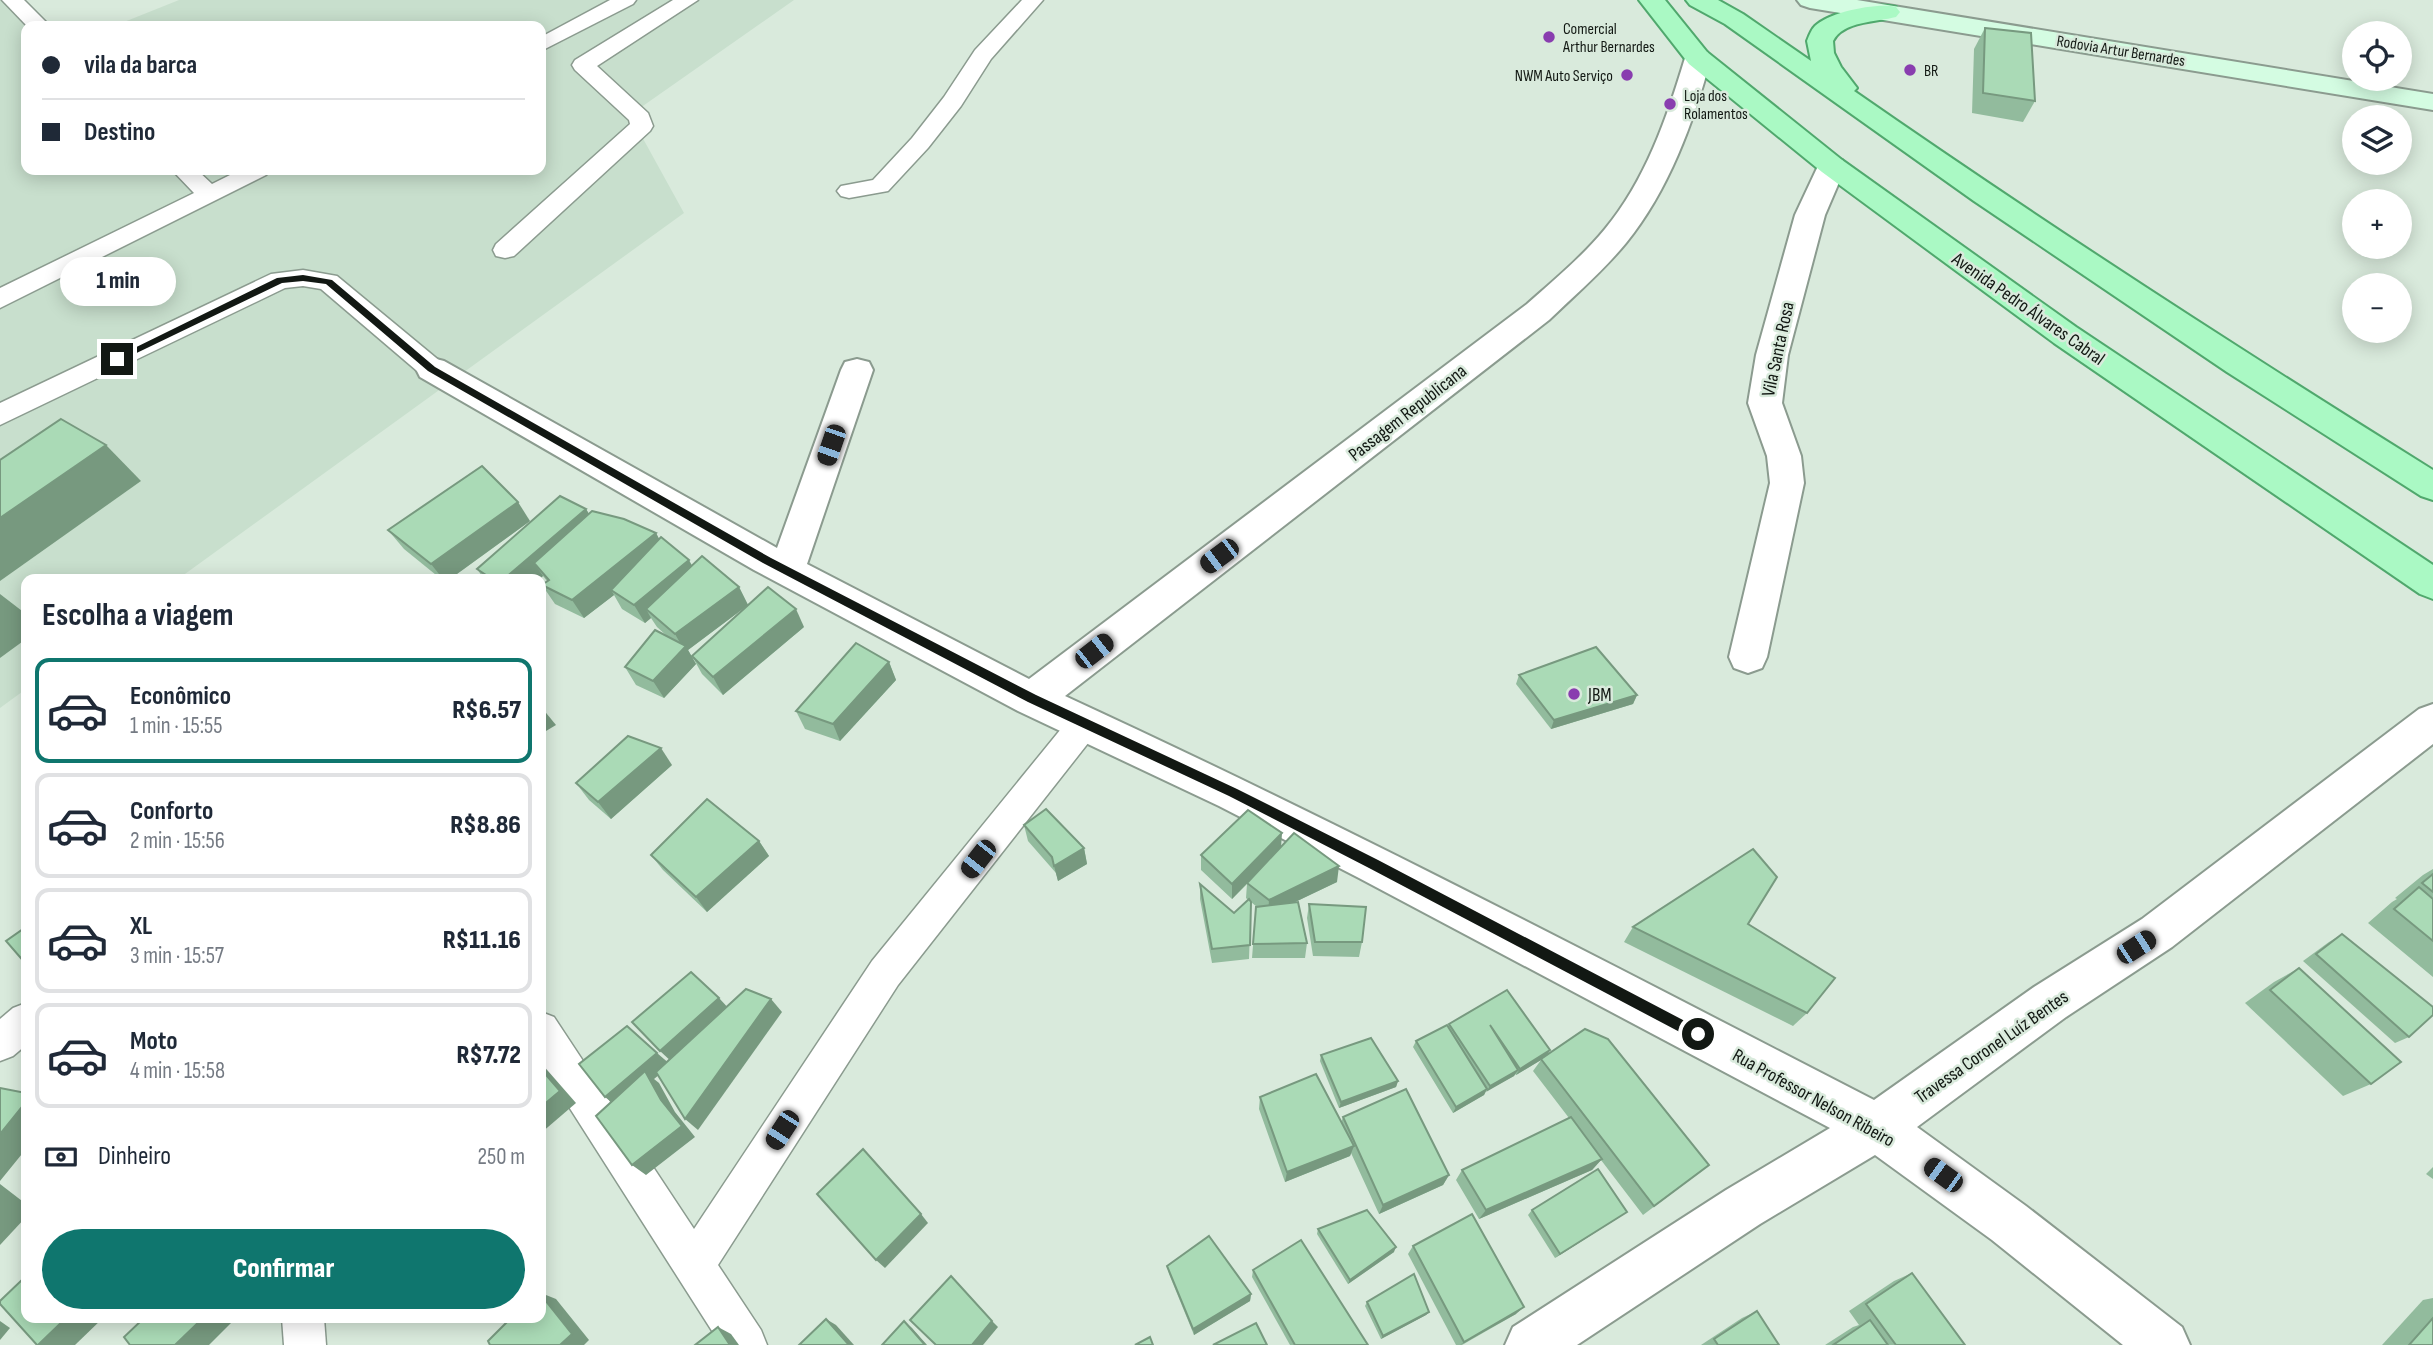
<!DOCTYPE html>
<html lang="pt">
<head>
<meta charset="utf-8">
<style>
  :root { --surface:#fff; --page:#f6f6f7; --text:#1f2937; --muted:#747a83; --line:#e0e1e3; --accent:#0f766e }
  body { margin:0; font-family:"Sofia Sans Condensed",sans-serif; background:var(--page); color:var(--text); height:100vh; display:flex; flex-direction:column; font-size:26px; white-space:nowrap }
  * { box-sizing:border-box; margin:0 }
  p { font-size:23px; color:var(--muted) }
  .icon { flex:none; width:38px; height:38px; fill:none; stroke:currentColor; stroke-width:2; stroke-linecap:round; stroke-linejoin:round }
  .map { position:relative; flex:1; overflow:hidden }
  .side { position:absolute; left:21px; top:574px; width:525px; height:749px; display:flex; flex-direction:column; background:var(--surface); border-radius:14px; box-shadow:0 4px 18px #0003 }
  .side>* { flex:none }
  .top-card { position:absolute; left:21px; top:21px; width:525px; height:154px; border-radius:14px; box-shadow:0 4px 18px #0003; display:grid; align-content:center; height:154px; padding:0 21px; background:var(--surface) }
  .controls { position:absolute; left:2342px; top:21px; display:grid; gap:14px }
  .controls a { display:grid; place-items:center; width:70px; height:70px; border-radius:50%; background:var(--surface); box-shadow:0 4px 18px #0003; font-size:35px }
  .end { position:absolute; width:32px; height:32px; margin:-16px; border:9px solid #121813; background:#fff; box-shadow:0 0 0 4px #fff }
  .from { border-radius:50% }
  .bubble { position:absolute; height:49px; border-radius:24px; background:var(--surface); box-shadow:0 4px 18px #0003; font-size:23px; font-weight:800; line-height:49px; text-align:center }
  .car { position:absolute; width:21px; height:42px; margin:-21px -10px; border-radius:9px; box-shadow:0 0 5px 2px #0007; background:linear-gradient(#222 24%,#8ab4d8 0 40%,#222 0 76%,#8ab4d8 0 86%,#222 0) }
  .top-card b { display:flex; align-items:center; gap:24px; height:66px; font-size:26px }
  .top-card b+b { border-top:2px solid var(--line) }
  .top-card i { width:18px; height:18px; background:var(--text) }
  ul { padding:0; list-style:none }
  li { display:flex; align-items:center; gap:21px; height:105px; margin:0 14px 10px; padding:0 7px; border:4px solid var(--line); border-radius:14px }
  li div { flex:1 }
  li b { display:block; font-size:26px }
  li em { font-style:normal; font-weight:800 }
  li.active { border-color:var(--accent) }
  li>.icon { width:63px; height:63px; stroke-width:1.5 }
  h2 { padding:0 21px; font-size:32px; line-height:84px }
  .pay { display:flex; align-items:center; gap:18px; height:77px; padding:0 21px; font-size:26px }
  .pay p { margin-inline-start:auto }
  .cta { display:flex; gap:14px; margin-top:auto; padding:14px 21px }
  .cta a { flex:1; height:80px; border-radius:42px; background:var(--accent); color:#fff; font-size:28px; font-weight:800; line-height:80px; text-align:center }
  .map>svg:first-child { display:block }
</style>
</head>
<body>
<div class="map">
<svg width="2433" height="1345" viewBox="0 0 2433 1345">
  <rect width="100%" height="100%" fill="#d9eadc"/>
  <path fill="#c8dfcd" d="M0,0H14L39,26H26V170H541V26H114L179,0H794L630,115L684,213L178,579H26V689L0,708Z"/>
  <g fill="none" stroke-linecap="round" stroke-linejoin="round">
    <g stroke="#8b9b8f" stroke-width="3">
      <g id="lane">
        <path d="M2,0H24L50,26H27Z"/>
        <path d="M610,0H636L633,4L541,51V37Z"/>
        <path d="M673,0H698L597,66L648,113L653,126L650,131L514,256L505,258L496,256L493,250L496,244L630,124L629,120L575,70L572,65L575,60Z"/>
        <path d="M1022,0H1043L991,59L961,106L928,148L888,191L849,198L841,196L837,191L841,186L873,180L912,138L944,97L975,50Z"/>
        <path d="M172,170H197L212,184L240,170H270L266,175L0,308V288L194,193Z"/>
        <path d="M303,270L337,276L441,362L445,369L441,376L432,378L423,376L321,289L303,286L285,288L0,425V403L271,274Z"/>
        <path d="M1085,709L1096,713L1101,723L1096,733L898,985L718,1265L761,1330L767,1345H721L541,1063V1012L554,1017L694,1229L872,961L1074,713Z"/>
        <path d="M26,1003V1045L13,1056L0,1061V1019L13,1008Z"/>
        <path d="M282,1318H324L326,1345H284Z"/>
      </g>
    </g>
    <g stroke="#8b9b8f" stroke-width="4">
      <g id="street">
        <path d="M1698,50L1707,52L1711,58C1693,123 1669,190 1626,243C1603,271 1575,295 1549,320L1065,696C1339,822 1606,962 1874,1100L2034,987L2142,919L2419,709L2433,704V744L2172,947L2066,1017L1917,1127L2026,1206L2182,1327L2190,1345H2123L1992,1240L1875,1155L1760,1224L1577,1345H1505L1513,1327L1726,1190L1830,1128L1359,878L1219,806L1018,711L754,570L420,377L416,369L420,361L432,358L444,361L777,548L841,370L845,362L857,359L869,362L873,370L807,564L1029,679L1527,304C1554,280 1582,257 1605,229C1645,181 1667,118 1685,58L1689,52Z"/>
        <path d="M1832,157L1842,160L1846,166L1825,215L1788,355L1782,403L1801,456L1804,483L1767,657L1762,668L1748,673L1734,668L1729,657L1770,483L1767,456L1748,403L1756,355L1795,215L1818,166L1822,160Z"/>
      </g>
    </g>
    <g stroke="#8b9b8f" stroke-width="4">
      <path id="secondary" d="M1797,0H1857L2433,94V110L1810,8L1801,5Z"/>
    </g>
    <g stroke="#50a86d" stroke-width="4">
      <g id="primary">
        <path d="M1639,0H1665L1707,52L1842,160L2076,327L2433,565V599L2420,594L2054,343L1822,172L1689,64Z"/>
        <path d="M1686,0H1718L1743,14L1811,61L1807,41C1809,36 1811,30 1815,26C1829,12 1878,2 1896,7L1900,12L1896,17C1877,22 1843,21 1833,41L1834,53L1841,67L1857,88L1854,91C2044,223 2237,348 2433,470V500L2421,496L2227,372L1974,201L1725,24L1690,5Z"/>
      </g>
    </g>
    <use href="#lane" fill="#fff" fill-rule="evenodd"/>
    <use href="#street" fill="#fff" fill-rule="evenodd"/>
    <use href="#secondary" fill="#d4fce2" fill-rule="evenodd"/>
    <use href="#primary" fill="#aaf9c4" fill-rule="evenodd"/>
  </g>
  <g fill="#92bb9d">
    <path d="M1985,28L2035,101L2023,122L1972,113L1974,49Z"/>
    <path d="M586,509L589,514L656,533L659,539L692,565L739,587L748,605L688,650L696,664L664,698L636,685L625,667L668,637L657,627L651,618L645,623L622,609L614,595L584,618L555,604L542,585L547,581L543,576L539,579H484L477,569Z"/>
    <path d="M530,521L450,579H441L404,549L388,530Z"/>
    <path d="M804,627L723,695L702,674L692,656Z"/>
    <path d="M889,662L896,680L840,741L805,729L796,711Z"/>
    <path d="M1519,675L1637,695L1633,704L1551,729L1516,684Z"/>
    <path d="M672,765L611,819L589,800L576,783Z"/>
    <path d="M1024,825L1084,848L1087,864L1058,881L1056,873L1028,841Z"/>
    <path d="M759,841L769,856L707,912L663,870L651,855Z"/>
    <path d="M1281,847L1337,882L1295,902L1307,943L1305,958H1252L1256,907H1257L1251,902L1249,959L1212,963L1200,899V884L1234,913L1248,900L1246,898L1247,884L1232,899L1201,870V855Z"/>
    <path d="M2433,869V977L2368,923L2392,902L2397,899L2395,898L2423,875Z"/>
    <path d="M1309,904L1362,942L1359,957L1313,956L1307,918Z"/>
    <path d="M1748,924L1807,1013L1793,1026L1624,942L1633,927Z"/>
    <path d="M2342,934L2409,1037L2395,1043L2303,961L2329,942Z"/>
    <path d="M2299,968L2371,1084L2343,1096L2245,1003L2274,982Z"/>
    <path d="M1449,1024L1550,1050L1546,1056L1709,1165L1643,1215L1601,1160L1592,1170L1479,1219L1456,1180L1462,1170L1569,1118L1533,1071L1541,1060L1516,1075L1515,1074L1514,1076L1486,1091L1484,1095L1453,1113L1413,1047L1416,1041L1448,1026Z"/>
    <path d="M1321,1055L1398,1081L1396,1087L1339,1108L1320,1061Z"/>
    <path d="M1260,1097L1341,1123L1343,1117L1449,1175L1443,1185L1379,1214L1351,1153L1350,1156L1285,1182L1259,1109Z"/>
    <path d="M2433,1167V1179L2426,1174Z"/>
    <path d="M1532,1210L1627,1212L1621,1216L1555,1258L1528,1215Z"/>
    <path d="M1318,1229L1394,1252L1348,1284L1317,1234Z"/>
    <path d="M1413,1246L1516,1314L1462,1345H1456L1408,1254Z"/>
    <path d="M1167,1266L1251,1294L1250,1301L1194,1335L1169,1274Z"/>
    <path d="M1253,1270L1368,1345H1290L1252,1277Z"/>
    <path d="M1912,1273L1965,1345H1825L1853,1327L1859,1325L1849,1311L1894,1281Z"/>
    <path d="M2433,1298V1345H2382L2423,1300Z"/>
    <path d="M1367,1302L1429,1312L1426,1315L1381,1339L1365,1306Z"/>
    <path d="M1757,1311L1779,1345H1701L1742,1318Z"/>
  </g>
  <g fill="#77997f">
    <path d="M106,445L141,481L0,581V518Z"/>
    <path d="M518,502L530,521L450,579H443L431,564Z"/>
    <path d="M586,509L598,529L534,563L543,576L539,579H504Z"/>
    <path d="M656,533L666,552L611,590L614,595L584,618L572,600Z"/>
    <path d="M689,560L699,579L646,609L651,618L645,623L634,605Z"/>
    <path d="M739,587L748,605L688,650L696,664L664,698L653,681L683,648L675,634Z"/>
    <path d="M0,594L26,614V639L0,658Z"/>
    <path d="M796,609L804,627L723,695L713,677Z"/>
    <path d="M889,662L896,680L840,741L833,724Z"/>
    <path d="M1637,695L1633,704L1551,729L1554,720Z"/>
    <path d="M541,708H542L556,725L541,734Z"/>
    <path d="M661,748L672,765L611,819L598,802Z"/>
    <path d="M1282,833L1281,848L1232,899V884Z"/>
    <path d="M759,841L769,856L707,912L696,897Z"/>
    <path d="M1084,848L1087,864L1058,881L1054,866Z"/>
    <path d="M1339,866L1337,882L1268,915L1269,900Z"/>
    <path d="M719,998L731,1011L673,1063L660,1051Z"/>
    <path d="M771,999L782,1012L698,1130L685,1119Z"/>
    <path d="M1550,1050L1546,1057L1516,1075L1520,1069Z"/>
    <path d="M657,1053L671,1065L654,1079L659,1083L675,1112L695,1137L646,1175L632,1165L620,1109L605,1097Z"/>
    <path d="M541,1063L576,1103L541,1133Z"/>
    <path d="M1518,1070L1514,1076L1486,1092L1490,1086Z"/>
    <path d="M1398,1081L1396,1087L1339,1108L1341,1102Z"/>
    <path d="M1487,1089L1484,1095L1453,1113L1456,1107Z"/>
    <path d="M26,1102V1149L0,1181V1134Z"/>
    <path d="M1354,1146L1350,1156L1285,1182L1287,1172Z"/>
    <path d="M1602,1159L1592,1170L1479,1219L1486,1210Z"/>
    <path d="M1449,1175L1443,1185L1379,1214L1383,1205Z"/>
    <path d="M0,1184L26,1204V1217L0,1245Z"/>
    <path d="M1627,1212L1621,1216L1555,1258L1560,1254Z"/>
    <path d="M921,1214L928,1223L885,1268L876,1260Z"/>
    <path d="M1396,1247L1394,1252L1348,1284L1350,1280Z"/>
    <path d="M541,1293L556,1299L589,1340L584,1345H560Z"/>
    <path d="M1251,1294L1250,1301L1194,1335L1193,1329Z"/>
    <path d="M1524,1307L1516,1314L1460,1345L1464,1342Z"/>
    <path d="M1429,1312L1426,1315L1381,1339L1383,1336Z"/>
    <path d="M66,1318H103L75,1345H38Z"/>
    <path d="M203,1318H236L209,1345H175Z"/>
    <path d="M826,1319L836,1325L854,1345H849Z"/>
    <path d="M0,1321L10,1328L0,1340Z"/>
    <path d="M904,1321L912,1328L927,1345H925Z"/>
    <path d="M992,1321L998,1327L983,1345H972Z"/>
    <path d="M718,1327L731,1334L739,1345H730Z"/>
  </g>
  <g fill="#aadab6" stroke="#77997f" stroke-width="2">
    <path d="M1985,28L2031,33L2035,101L1983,93Z"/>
    <path d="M61,419L106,445L0,518V460Z"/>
    <path d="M482,466L518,502L431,564L388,530Z"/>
    <path d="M560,496L586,509L504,579H492L477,569Z"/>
    <path d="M592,511L624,519L656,533L572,600L542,585L549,580L534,563Z"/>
    <path d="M661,537L689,560L634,605L611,590Z"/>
    <path d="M702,556L739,587L675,634L646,609Z"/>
    <path d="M768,587L796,609L713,677L692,656Z"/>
    <path d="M655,630L686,646L653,681L625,667Z"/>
    <path d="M856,643L889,662L833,724L796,711Z"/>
    <path d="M1596,647L1637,695L1554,720L1519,675Z"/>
    <path d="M628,736L661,748L598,802L576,783Z"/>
    <path d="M707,799L759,841L696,897L651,855Z"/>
    <path d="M1046,809L1084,848L1054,866L1052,857L1024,825Z"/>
    <path d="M1248,810L1282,833L1232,884L1201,855Z"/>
    <path d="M1294,833L1339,866L1269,900L1247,883Z"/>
    <path d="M1753,849L1777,877L1748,924L1835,978L1807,1013L1633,927Z"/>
    <path d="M2433,874V892L2422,883Z"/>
    <path d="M1200,884L1234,913L1249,899L1251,902L1250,945L1212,949Z"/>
    <path d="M2419,887L2433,899V941L2394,909Z"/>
    <path d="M1298,902L1307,943L1253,944L1256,907Z"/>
    <path d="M1309,904L1366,907L1362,942H1315Z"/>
    <path d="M26,927V964L6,941Z"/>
    <path d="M2342,934L2433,1007V1015L2409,1037L2316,954Z"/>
    <path d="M2299,968L2401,1062L2371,1084L2270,990Z"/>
    <path d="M691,972L719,998L660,1051L632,1022Z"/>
    <path d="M746,989L771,999L685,1119L656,1072Z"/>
    <path d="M1507,990L1550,1050L1520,1069L1490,1025L1518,1070L1490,1086L1449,1024Z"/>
    <path d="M1447,1025L1487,1089L1456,1107L1416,1041Z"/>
    <path d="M627,1026L657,1053L605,1097L579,1064Z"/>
    <path d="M1585,1029L1608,1039L1709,1165L1654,1206L1541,1059Z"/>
    <path d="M1371,1038L1398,1081L1341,1102L1321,1055Z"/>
    <path d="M541,1069L560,1091L541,1107Z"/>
    <path d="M645,1071L661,1100L682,1126L632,1165L596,1116Z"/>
    <path d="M1316,1074L1354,1146L1287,1172L1260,1097Z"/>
    <path d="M0,1088L26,1093V1102L0,1134Z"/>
    <path d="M1406,1089L1449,1175L1383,1205L1343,1117Z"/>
    <path d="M1571,1117L1602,1159L1486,1210L1462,1170Z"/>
    <path d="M863,1149L921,1214L876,1260L817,1194Z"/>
    <path d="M1598,1169L1627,1212L1560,1254L1532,1210Z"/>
    <path d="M1367,1210L1396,1247L1350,1280L1318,1229Z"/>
    <path d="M1472,1214L1524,1307L1464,1342L1413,1246Z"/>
    <path d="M1209,1236L1251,1294L1193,1329L1167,1266Z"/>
    <path d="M1301,1240L1368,1345H1295L1253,1270Z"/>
    <path d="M1912,1273L1965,1345H1896L1866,1304Z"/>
    <path d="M1414,1274L1429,1312L1383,1336L1367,1302Z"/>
    <path d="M26,1276V1318H66L38,1345H37L0,1304V1301Z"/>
    <path d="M951,1276L992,1321L972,1345H936L910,1320Z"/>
    <path d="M541,1295L572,1334L560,1345H490L488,1341L511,1318H541Z"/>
    <path d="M1757,1311L1779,1345H1718L1714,1339Z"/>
    <path d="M144,1318H203L175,1345H130L124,1337Z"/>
    <path d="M2433,1318V1345H2409Z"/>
    <path d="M826,1319L849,1345H799Z"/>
    <path d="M1870,1320L1888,1345H1833Z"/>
    <path d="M904,1321L925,1345H882Z"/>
    <path d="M1256,1323L1267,1345H1213Z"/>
    <path d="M718,1327L730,1345H695Z"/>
    <path d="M1150,1337L1153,1345H1135Z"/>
  </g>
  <path fill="#121813" d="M303,275L332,280L435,367L771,558L1036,695L1237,789L1378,860L1702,1030V1039H1693L1369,868L1229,796L1028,702L763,563L428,371L326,284L303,281L282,283L120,361L112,359L277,278Z"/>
  <g fill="#893daf" stroke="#d9eadc" stroke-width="2.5">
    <circle cx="1549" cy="37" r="7"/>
    <circle cx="1910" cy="70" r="7"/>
    <circle cx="1627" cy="75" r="7"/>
    <circle cx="1670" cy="104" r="7"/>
    <circle cx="1574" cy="694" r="7"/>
  </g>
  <g text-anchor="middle" stroke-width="5" stroke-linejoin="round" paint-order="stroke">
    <g font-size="16" fill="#121813" stroke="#d9eadc" text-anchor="start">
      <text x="1563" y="34">Comercial<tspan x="1563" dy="18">Arthur Bernardes</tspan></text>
      <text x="1924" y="76">BR</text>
      <text x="1613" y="81" text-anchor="end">NWM Auto Serviço</text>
      <text x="1684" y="101">Loja dos<tspan x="1684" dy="18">Rolamentos</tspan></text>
    </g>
    <g font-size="16" fill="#121813" stroke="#d9eadc">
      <text transform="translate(2121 50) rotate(9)" y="6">Rodovia Artur Bernardes</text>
    </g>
    <g font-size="19" fill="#121813" stroke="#d9eadc">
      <text transform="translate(2029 308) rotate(35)" y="7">Avenida Pedro Álvares Cabral</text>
      <text transform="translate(1777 349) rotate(-78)" y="7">Vila Santa Rosa</text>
      <text transform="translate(1407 412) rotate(-38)" y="7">Passagem Republicana</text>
      <text transform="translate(1991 1046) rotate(-35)" y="7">Travessa Coronel Luíz Bentes</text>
      <text transform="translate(1814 1097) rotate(29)" y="7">Rua Professor Nelson Ribeiro</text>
    </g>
    <g font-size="19" fill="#121813" stroke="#d9eadc" text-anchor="start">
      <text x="1588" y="701">JBM</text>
    </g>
  </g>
</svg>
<div class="controls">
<a><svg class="icon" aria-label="locate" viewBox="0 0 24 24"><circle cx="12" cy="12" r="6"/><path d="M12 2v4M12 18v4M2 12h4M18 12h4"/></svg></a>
<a><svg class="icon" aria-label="layers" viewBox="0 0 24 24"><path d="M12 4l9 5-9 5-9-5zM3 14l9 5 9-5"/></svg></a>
<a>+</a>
<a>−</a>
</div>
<i class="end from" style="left:1698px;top:1034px"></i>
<i class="end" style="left:117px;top:359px"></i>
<div class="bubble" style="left:60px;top:257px;width:116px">1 min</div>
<i class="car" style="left:831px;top:445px;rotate:199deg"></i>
<i class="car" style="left:1219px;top:556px;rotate:233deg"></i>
<i class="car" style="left:1094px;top:651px;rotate:52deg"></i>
<i class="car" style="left:978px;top:859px;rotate:218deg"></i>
<i class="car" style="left:2136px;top:947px;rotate:57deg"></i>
<i class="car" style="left:782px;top:1130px;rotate:213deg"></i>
<i class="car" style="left:1943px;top:1175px;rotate:306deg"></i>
<div class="top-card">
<b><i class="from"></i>vila da barca</b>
<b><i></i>Destino</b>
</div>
<section class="side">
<h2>Escolha a viagem</h2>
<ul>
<li class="active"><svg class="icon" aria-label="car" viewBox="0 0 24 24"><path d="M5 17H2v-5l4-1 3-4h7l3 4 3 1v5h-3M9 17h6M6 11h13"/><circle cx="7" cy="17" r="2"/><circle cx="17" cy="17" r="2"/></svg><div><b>Econômico</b><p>1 min · 15:55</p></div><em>R$6.57</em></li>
<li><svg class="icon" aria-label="car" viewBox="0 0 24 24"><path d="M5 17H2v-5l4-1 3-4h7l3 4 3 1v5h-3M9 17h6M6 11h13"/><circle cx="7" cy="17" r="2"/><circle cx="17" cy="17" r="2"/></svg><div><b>Conforto</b><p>2 min · 15:56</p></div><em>R$8.86</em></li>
<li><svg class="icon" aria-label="car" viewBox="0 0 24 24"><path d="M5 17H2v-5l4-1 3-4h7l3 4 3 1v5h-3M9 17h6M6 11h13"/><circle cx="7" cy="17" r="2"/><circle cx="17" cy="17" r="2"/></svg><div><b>XL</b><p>3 min · 15:57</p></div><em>R$11.16</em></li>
<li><svg class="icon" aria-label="car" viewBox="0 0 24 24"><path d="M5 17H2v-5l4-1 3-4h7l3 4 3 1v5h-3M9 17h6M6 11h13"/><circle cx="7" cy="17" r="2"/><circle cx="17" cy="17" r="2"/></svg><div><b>Moto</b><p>4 min · 15:58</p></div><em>R$7.72</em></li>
</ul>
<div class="pay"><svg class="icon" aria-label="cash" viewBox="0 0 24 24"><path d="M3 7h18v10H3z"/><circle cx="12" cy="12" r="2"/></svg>Dinheiro<p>250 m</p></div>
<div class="cta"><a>Confirmar</a></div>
</section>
</div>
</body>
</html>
